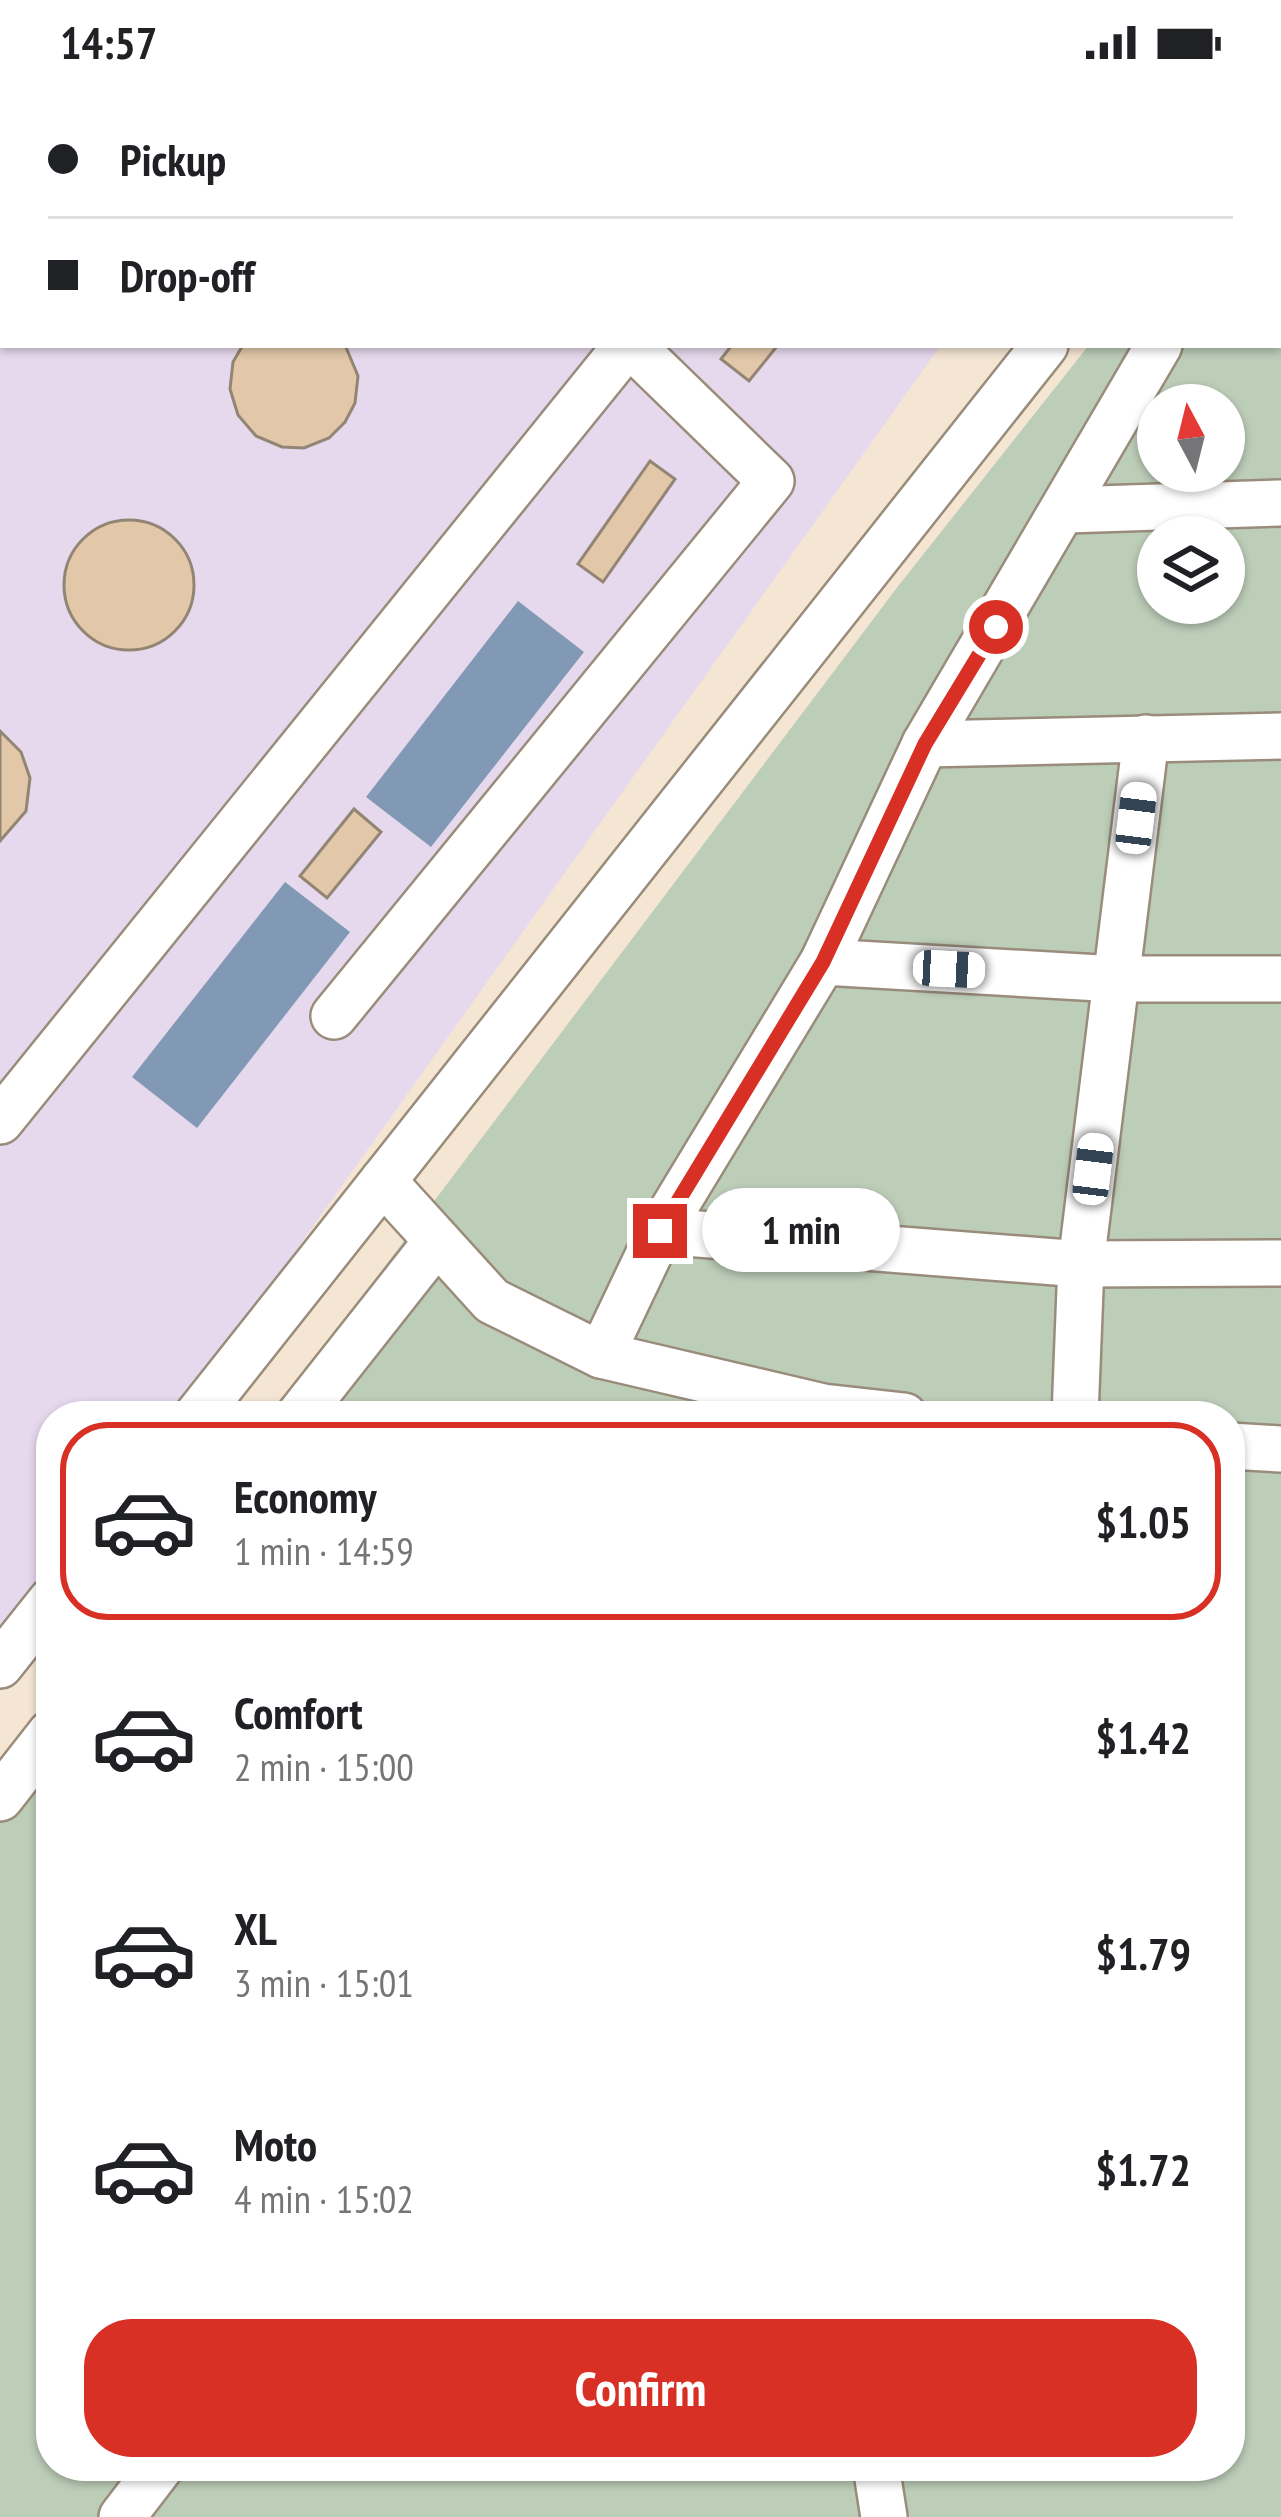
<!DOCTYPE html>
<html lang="en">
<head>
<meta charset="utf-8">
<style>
  :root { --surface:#fff; --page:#f6f6f6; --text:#202124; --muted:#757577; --line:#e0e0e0; --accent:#d93025 }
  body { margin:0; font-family:"PT Sans Narrow",sans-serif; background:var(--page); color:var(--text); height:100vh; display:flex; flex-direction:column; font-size:45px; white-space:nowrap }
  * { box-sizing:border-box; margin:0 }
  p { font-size:39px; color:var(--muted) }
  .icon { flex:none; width:66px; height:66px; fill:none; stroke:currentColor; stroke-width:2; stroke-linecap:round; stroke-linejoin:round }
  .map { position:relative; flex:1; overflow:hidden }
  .side { position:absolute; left:36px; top:1317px; width:1209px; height:1080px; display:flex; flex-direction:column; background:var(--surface); border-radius:48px; box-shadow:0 3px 9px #0004 }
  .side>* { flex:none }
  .banner { position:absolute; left:0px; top:0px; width:1281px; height:264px; box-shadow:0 3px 9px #0004; display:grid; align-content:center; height:264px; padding:0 48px; background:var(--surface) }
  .needle { width:78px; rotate:353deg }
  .tools { position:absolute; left:1137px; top:300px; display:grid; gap:24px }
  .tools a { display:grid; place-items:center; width:108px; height:108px; border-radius:50%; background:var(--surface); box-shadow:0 3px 9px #0004; font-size:60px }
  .end { position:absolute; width:54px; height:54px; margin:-27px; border:15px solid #d93025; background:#fff; box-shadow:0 0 0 6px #fff }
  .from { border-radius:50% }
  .bubble { position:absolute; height:84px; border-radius:42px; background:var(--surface); box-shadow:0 3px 9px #0004; font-size:39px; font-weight:600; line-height:84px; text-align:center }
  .car { position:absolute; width:36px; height:72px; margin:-36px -18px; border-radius:15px; box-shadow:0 0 9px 3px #0007; background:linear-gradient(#fff 24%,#345 0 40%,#fff 0 76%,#345 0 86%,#fff 0) }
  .banner b { display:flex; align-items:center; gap:42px; height:114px; font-size:45px }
  .banner b+b { border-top:3px solid var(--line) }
  .banner i { width:30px; height:30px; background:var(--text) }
  ul { padding:21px 0 0; list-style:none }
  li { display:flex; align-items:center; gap:36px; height:198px; margin:0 24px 18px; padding:0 24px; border:6px solid transparent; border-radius:48px }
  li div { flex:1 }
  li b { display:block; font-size:45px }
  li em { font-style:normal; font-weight:600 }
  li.on { border-color:var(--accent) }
  li>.icon { width:108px; height:108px; stroke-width:1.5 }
  .cta { display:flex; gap:24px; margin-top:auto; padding:24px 48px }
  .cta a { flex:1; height:138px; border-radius:48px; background:var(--accent); color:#fff; font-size:48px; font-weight:600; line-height:138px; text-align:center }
  .status { display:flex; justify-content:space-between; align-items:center; height:84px; padding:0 60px; background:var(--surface); direction:ltr }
  .status svg { height:33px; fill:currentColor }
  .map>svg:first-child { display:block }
</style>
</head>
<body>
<div class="status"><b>14:57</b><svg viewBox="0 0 49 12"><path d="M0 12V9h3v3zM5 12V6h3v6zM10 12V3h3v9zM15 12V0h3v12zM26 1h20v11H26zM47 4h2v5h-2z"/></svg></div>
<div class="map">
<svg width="1281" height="2433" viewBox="0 0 1281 2433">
  <rect width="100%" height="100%" fill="#f5e6d4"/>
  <path fill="#e7d9ed" d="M0,0H1127L3,3V261H941L178,1332H51V1510L0,1581Z"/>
  <path fill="#bccdb8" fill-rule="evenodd" d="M1281,18V2433H0V1676L51,1612V2382H1230V1332H272L899,501L1089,261H1278ZM1158,321H1224V387H1158ZM1158,453H1224V519H1158Z"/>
  <g fill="#8299b6">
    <path d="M518,517L584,568L431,763L366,713Z"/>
    <path d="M285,798L350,848L197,1044L132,993Z"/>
  </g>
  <g fill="#e2c8a9" stroke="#938574" stroke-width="3">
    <path d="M243,261H345L358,292L355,319L345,338L329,354L304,364L282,363L256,352L238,331L230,305L233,278Z"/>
    <path d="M732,261H778L749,297L721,275Z"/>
    <path d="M650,377L675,395L603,498L578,480Z"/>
    <circle cx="129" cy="501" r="65"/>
    <path d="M0,647L21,668L30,694L26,727L0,757Z"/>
    <path d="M354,725L381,748L327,814L300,792Z"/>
  </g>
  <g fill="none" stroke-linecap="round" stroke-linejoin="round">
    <g stroke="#9a8c7b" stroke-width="50">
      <g id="minor">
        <path d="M754,0L758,3"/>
        <path d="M836,3L838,0"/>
        <path d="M1250,3L1252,0"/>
        <path d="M1278,70L1281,66"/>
        <path d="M1067,426L1281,419"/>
        <path d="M925,660L1281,652"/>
        <path d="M823,878L1117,895H1281"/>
        <path d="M334,932L771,397L631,261"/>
        <path d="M0,1037L627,261"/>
        <path d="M383,1097L492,1217L601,1271L823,1323L904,1332"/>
        <path d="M660,1147L1081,1180L1281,1179"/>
        <path d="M601,1271L660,1147L823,878L925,660L1159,261"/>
        <path d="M197,1332L1045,261"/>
        <path d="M299,1332L437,1157"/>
        <path d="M1075,1332L1081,1180L1146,654"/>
        <path d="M1230,1362L1281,1365"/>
        <path d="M0,1581L51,1517"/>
        <path d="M0,1714L51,1649"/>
        <path d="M876,2382L884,2433"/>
        <path d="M122,2433L161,2382"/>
      </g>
    </g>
    <use href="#minor" stroke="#fff" stroke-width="45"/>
  </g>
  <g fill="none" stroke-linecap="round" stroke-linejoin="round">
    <path stroke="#d93025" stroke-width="15" d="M660,1147L823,878L925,660L996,543"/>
  </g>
</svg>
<div class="tools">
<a><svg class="needle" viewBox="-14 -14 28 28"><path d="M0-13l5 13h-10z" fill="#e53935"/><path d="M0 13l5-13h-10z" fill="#757577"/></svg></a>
<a><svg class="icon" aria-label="layers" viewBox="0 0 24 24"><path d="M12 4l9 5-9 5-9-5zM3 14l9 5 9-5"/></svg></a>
</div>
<i class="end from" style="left:996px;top:543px"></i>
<i class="end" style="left:660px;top:1147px"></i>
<div class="bubble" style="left:702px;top:1104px;width:198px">1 min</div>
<i class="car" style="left:1136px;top:734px;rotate:7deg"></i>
<i class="car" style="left:949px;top:885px;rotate:93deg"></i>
<i class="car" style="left:1093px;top:1085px;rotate:7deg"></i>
<div class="banner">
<b><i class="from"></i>Pickup</b>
<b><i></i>Drop-off</b>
</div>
<section class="side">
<ul>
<li class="on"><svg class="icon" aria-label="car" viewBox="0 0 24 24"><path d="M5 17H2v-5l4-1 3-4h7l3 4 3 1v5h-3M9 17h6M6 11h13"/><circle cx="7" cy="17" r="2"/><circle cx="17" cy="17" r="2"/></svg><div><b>Economy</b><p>1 min · 14:59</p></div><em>$1.05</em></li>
<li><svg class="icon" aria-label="car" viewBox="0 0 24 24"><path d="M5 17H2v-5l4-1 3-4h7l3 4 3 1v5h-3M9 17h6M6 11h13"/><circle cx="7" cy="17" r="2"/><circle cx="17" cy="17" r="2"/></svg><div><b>Comfort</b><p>2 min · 15:00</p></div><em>$1.42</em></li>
<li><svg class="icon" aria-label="car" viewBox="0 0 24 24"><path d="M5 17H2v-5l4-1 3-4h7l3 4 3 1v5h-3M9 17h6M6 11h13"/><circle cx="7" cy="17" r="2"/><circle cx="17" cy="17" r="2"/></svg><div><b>XL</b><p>3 min · 15:01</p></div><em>$1.79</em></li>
<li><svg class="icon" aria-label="car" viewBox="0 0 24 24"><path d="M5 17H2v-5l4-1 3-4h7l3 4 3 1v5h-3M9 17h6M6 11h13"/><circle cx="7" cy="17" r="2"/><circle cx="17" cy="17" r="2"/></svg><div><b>Moto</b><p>4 min · 15:02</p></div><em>$1.72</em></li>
</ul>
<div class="cta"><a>Confirm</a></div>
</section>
</div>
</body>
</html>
